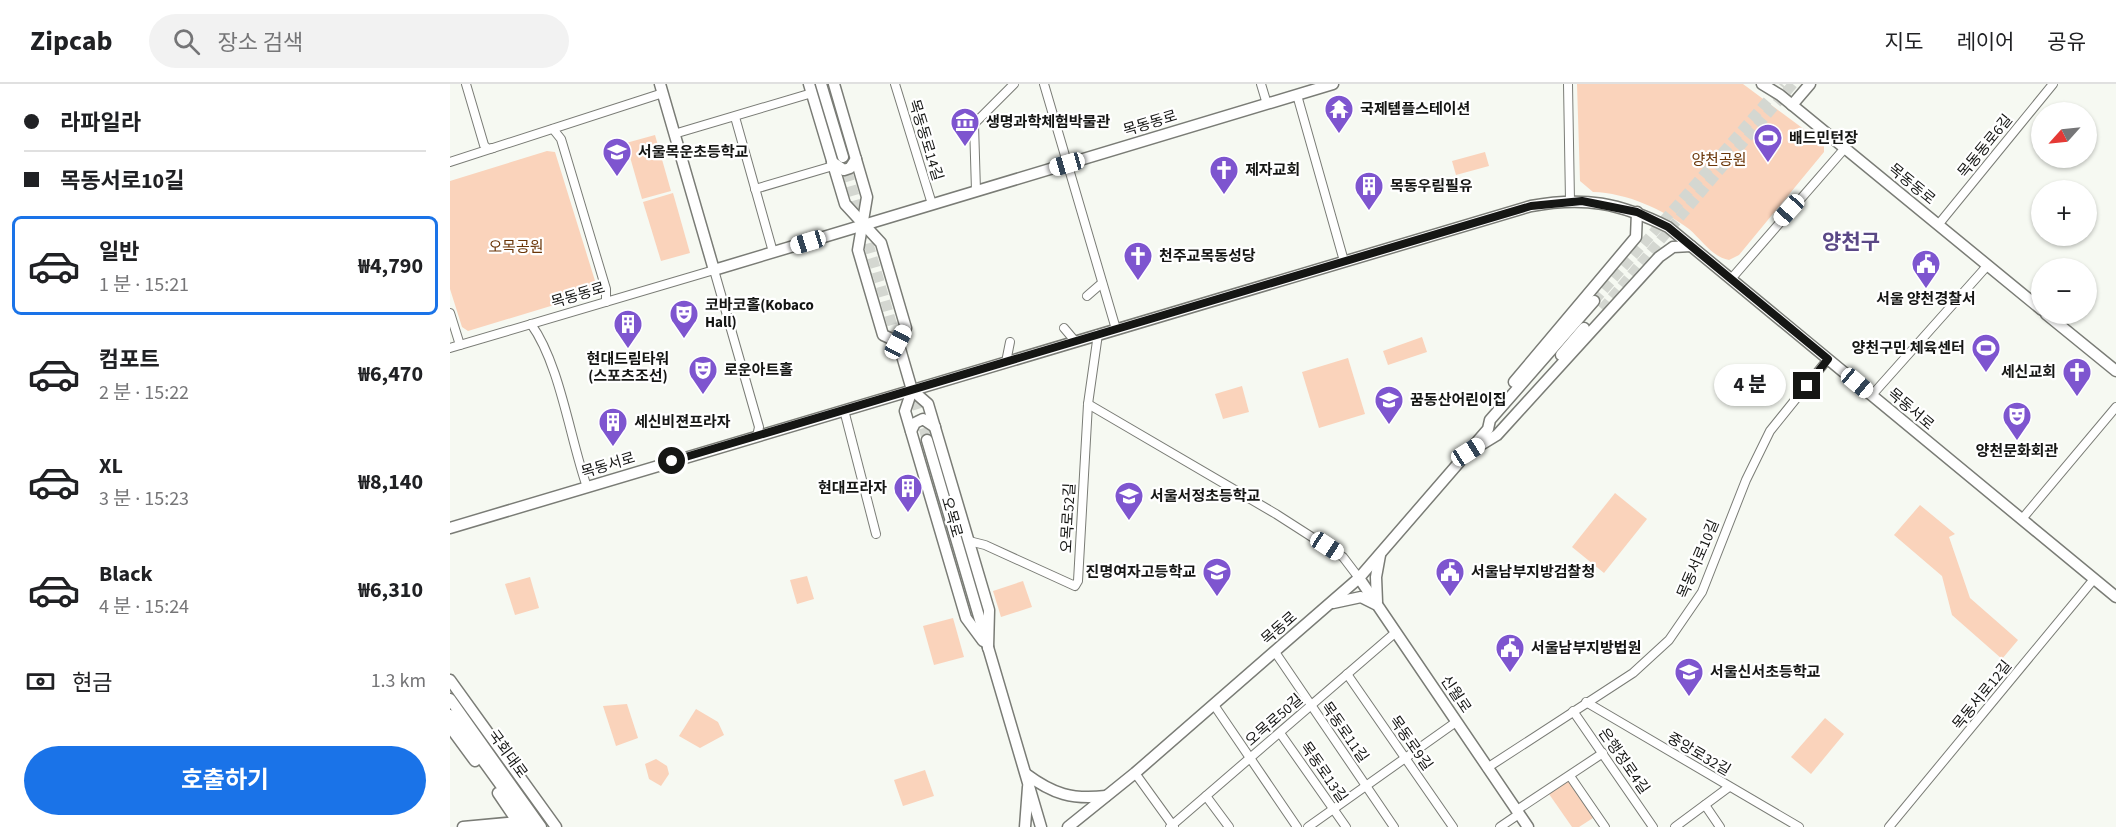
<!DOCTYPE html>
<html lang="ko">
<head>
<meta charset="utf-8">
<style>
  :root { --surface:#fff; --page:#f2f2f2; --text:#202124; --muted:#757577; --line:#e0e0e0; --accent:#1a73e8 }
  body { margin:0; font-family:"Source Sans 3","Noto Sans KR",sans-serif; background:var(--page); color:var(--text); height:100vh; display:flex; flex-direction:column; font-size:22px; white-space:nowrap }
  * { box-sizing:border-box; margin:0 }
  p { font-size:20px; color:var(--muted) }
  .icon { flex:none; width:33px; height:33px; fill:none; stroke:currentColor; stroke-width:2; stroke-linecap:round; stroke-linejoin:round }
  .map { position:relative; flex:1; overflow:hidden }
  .sheet { display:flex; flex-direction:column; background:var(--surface); width:450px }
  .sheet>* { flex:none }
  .hud { display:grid; align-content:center; height:132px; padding:0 24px; background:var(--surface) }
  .needle { width:39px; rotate:243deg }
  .tools { position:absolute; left:1581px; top:18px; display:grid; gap:12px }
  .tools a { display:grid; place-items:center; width:66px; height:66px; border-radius:50%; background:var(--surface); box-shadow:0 2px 4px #0004; font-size:30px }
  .end { position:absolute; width:27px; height:27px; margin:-14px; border:8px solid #151614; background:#fff; box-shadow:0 0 0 3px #fff }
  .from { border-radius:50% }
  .bubble { position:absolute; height:42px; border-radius:21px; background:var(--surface); box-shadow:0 2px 4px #0004; font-size:20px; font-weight:700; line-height:42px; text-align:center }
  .car { position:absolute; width:18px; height:36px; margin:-18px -9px; border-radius:8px; box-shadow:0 0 4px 2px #0007; background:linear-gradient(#fff 24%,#345 0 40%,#fff 0 76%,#345 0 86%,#fff 0) }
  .hud b { display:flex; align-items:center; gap:21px; height:57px; font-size:22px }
  .hud b+b { border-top:2px solid var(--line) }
  .hud i { width:15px; height:15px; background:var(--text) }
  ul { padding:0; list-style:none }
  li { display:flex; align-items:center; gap:18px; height:99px; margin:0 12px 9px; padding:0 12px; border:3px solid transparent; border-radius:9px }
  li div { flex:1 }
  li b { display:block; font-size:22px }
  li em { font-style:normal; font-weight:700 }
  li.current { border-color:var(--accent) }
  li>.icon { width:54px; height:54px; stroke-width:1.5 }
  .pay { display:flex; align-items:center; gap:15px; height:66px; padding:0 24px; font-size:22px }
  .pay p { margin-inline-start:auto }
  .button { display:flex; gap:12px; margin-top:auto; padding:12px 24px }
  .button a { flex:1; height:69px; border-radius:36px; background:var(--accent); color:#fff; font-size:24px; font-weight:700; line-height:69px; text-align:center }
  header { display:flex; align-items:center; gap:36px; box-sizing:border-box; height:84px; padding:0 30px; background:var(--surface); border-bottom:2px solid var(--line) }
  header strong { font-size:28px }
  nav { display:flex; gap:33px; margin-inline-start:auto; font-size:21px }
  .search { width:420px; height:54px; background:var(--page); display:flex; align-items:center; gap:15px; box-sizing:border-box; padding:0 21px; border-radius:33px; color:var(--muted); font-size:22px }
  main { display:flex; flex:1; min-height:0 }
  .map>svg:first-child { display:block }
</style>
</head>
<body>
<header>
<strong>Zipcab</strong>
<div class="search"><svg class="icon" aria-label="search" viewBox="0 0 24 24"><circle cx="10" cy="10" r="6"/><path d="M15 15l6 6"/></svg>장소 검색</div>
<nav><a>지도</a><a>레이어</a><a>공유</a></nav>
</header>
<main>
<section class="sheet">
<div class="hud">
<b><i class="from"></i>라파일라</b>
<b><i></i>목동서로10길</b>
</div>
<ul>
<li class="current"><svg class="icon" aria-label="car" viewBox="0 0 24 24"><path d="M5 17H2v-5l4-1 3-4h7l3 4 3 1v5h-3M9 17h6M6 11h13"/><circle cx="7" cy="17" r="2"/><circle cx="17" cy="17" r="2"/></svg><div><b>일반</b><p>1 분 · 15:21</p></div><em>₩4,790</em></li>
<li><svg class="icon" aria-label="car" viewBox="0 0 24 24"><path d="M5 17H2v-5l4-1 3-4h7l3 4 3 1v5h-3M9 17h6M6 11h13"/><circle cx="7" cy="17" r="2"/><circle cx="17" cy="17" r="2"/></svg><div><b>컴포트</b><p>2 분 · 15:22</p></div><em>₩6,470</em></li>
<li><svg class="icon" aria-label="car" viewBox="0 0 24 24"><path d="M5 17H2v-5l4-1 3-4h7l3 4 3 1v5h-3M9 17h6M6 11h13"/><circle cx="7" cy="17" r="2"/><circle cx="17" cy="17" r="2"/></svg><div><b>XL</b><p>3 분 · 15:23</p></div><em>₩8,140</em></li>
<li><svg class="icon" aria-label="car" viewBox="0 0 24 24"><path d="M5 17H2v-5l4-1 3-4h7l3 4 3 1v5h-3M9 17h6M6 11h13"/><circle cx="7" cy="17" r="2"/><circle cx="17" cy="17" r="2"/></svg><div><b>Black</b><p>4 분 · 15:24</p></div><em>₩6,310</em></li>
</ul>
<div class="pay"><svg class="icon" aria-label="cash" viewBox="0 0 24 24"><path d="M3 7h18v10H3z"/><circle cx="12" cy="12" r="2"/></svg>현금<p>1.3 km</p></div>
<div class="button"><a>호출하기</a></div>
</section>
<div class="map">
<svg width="1666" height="743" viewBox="0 0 1666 743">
  <rect width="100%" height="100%" fill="#f6f9f2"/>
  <g fill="#fad3bb">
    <path d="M1127,0H1293L1374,60V68L1289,171L1279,176C1262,173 1252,156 1239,145C1212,125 1177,109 1143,108L1130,97Z"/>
    <path d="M205,51L221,107L192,115L176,59Z"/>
    <path d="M97,67L105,68L146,200L150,207L18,247L12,243L0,205V97Z"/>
    <path d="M1035,68L1039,82L1006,91L1002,77Z"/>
    <path d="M223,109L240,169L211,177L193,118Z"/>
    <path d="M972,253L977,268L938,281L933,267Z"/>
    <path d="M898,274L915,330L869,344L852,288Z"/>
    <path d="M792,302L799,328L773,335L765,310Z"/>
    <path d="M1165,409L1197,435L1154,489L1122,463Z"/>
    <path d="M1470,421L1505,450L1499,453L1520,514L1568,556L1552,575L1502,531L1492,492L1444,451Z"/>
    <path d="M357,492L364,515L347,520L340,496Z"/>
    <path d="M80,493L89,524L65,531L55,500Z"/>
    <path d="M573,497L582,523L551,533L543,507Z"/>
    <path d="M503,534L514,573L484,581L473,542Z"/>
    <path d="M177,620L188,654L166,662L153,622Z"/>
    <path d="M246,625L268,638L274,651L250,664L229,652Z"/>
    <path d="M1375,634L1394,650L1361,690L1341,673Z"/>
    <path d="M206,675L217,682L219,690L211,702L199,695L195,680Z"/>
    <path d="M475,686L484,712L453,722L444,696Z"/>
    <path d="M1119,696L1143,734L1129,743H1122L1099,710Z"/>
  </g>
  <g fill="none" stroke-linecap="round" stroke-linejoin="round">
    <g stroke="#d4d7d1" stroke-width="10" stroke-dasharray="10 5" stroke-linecap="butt">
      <path d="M393,73L449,264"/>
      <path d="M1144,217L1332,0"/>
      <path d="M1152,225L1343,0"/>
      <path d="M461,301L477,356"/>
    </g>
    <g stroke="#7a7c76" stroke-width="10">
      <g id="minor">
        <path d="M16,0L34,61L38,65L43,64"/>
        <path d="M445,0L482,120"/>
        <path d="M594,0L666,245"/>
        <path d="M811,0L817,20"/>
        <path d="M1118,0L1120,117"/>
        <path d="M847,11L894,177"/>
        <path d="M285,33L323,168"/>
        <path d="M103,45L111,55L156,205V218"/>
        <path d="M224,50L362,9"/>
        <path d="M0,78L213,9"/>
        <path d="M305,105L383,82"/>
        <path d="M526,107L524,40L564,0"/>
        <path d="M1488,141L1603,0"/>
        <path d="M1281,195L1395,64"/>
        <path d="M637,212L652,199"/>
        <path d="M0,229L10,261"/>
        <path d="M81,240C110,280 120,355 137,403"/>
        <path d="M614,244L625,257"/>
        <path d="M0,264L264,186L309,343L307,352"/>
        <path d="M556,278L560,258"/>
        <path d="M1422,311L1537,182"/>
        <path d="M638,320L826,430L893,473L909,494"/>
        <path d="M394,326L426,450"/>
        <path d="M1572,435L1666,323"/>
        <path d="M519,457L535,461L625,502L628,497L638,320L648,250"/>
        <path d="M825,568L944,743"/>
        <path d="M897,590L1003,743"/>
        <path d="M1136,618L1349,743"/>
        <path d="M764,621L847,743"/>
        <path d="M1123,627L1203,743"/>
        <path d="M830,649L896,743"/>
        <path d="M1037,684L1183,589L1219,556L1252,508L1296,396L1320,347L1378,275"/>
        <path d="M685,689L724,743"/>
        <path d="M1120,692L1155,743"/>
        <path d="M756,712L779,743"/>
        <path d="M1255,721L1270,743"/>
        <path d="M1067,726L1153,669"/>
        <path d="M720,743L946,548"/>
        <path d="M858,743L1006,638"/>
        <path d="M1050,743L1069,730"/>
        <path d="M1225,743L1279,703"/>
        <path d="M1439,743L1644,495"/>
      </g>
    </g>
    <g stroke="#7a7c76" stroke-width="13">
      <g id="major">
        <path d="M210,0L264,186L883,0"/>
        <path d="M359,0L395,120L431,159L456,244L448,258L462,306L478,320L539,526L538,564"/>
        <path d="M371,0L393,73"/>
        <path d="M384,0L417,113L408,166L433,251L448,258"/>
        <path d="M1312,0L1330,11L1592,226"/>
        <path d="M1342,21L1360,0"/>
        <path d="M382,78L394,86L400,84L406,75"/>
        <path d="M1596,230L1666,287"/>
        <path d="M1111,271L1134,244"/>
        <path d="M1064,298L1186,153L1187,128"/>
        <path d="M462,306L455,327L516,534L533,557"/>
        <path d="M461,347L465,339L473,335L485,343"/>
        <path d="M477,356L591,743"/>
        <path d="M1029,362L1047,351L1209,173L1223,163L1241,162"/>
        <path d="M0,444L1081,122C1134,112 1170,119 1218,143L1666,513"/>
        <path d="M909,494L1078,743"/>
        <path d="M927,518L926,493L930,471"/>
        <path d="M883,519L911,513L925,520"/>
        <path d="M0,596L106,743"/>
        <path d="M0,615L91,743"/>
        <path d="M0,631L81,743"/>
        <path d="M0,643L25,677"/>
        <path d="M576,690C603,710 622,716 656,712"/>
        <path d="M48,709L71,743"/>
        <path d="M13,743L67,738"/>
        <path d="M575,743L578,703"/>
        <path d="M618,743L685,689L909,494L1038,345L1040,336L1144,217"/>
      </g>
    </g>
    <use href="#minor" stroke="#fff" stroke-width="8"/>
    <use href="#major" stroke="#fff" stroke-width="10"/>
  </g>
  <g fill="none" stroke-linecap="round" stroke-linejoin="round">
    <path stroke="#151614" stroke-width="8" d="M222,377L1081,122L1132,117L1187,128L1218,143L1378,275L1357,302"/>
  </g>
  <defs>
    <g id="temple-pin" transform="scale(1.5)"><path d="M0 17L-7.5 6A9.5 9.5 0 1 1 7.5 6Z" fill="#7e55cf" stroke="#fff"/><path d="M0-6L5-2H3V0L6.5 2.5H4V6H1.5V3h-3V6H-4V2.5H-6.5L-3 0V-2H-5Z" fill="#fff"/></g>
    <g id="museum-pin" transform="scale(1.5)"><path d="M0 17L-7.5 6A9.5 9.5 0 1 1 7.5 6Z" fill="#7e55cf" stroke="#fff"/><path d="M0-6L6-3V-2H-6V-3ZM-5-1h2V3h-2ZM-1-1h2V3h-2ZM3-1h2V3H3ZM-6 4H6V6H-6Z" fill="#fff"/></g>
    <g id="stadium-pin" transform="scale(1.5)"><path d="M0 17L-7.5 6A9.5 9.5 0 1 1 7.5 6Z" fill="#7e55cf" stroke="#fff"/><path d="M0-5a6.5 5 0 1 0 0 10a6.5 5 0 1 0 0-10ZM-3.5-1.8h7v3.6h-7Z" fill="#fff"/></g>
    <g id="school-pin" transform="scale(1.5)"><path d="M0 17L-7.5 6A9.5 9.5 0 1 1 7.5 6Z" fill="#7e55cf" stroke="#fff"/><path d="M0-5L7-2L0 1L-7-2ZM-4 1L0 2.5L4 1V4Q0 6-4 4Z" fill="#fff"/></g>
    <g id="church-pin" transform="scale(1.5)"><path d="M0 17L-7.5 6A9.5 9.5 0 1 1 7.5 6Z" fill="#7e55cf" stroke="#fff"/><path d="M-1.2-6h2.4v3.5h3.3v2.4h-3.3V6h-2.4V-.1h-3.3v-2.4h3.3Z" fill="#fff"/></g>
    <g id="building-pin" transform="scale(1.5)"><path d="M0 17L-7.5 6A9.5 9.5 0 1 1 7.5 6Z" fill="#7e55cf" stroke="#fff"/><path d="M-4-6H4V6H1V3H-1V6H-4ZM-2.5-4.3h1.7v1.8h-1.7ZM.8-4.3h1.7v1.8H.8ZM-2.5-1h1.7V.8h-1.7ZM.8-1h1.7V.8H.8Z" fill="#fff"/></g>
    <g id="civic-pin" transform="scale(1.5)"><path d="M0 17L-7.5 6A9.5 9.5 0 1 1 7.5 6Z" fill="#7e55cf" stroke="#fff"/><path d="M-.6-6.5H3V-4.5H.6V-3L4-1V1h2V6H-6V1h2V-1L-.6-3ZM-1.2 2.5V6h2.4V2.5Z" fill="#fff"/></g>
    <g id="theatre-pin" transform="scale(1.5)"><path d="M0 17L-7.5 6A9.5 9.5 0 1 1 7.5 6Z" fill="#7e55cf" stroke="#fff"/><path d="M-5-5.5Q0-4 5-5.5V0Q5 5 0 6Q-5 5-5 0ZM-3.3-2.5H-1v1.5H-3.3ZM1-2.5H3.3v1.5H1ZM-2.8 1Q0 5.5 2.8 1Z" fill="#fff"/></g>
  </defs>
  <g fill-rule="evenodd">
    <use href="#temple-pin" x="889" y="25"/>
    <use href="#museum-pin" x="515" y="38"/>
    <use href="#stadium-pin" x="1318" y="54"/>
    <use href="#school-pin" x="167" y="68"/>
    <use href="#church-pin" x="774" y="86"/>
    <use href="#building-pin" x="919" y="102"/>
    <use href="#church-pin" x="688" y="172"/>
    <use href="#civic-pin" x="1476" y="180"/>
    <use href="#theatre-pin" x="234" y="230"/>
    <use href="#building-pin" x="178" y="240"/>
    <use href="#stadium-pin" x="1536" y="264"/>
    <use href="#theatre-pin" x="253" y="286"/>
    <use href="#church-pin" x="1627" y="288"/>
    <use href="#school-pin" x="939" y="316"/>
    <use href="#theatre-pin" x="1567" y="332"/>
    <use href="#building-pin" x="163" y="338"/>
    <use href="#building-pin" x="458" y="404"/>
    <use href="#school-pin" x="679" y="412"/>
    <use href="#school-pin" x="767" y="488"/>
    <use href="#civic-pin" x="1000" y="488"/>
    <use href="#civic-pin" x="1060" y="564"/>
    <use href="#school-pin" x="1239" y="588"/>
  </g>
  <g text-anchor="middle" stroke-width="4.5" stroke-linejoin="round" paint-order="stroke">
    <g font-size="15" font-weight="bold" fill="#151614" stroke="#fff" text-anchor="start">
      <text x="910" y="30">국제템플스테이션</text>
      <text x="536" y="43">생명과학체험박물관</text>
      <text x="1339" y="59">배드민턴장</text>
      <text x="188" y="73">서울목운초등학교</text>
      <text x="795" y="91">제자교회</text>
      <text x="940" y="107">목동우림필유</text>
      <text x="709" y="177">천주교목동성당</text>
      <text x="1476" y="220" text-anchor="middle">서울 양천경찰서</text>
      <text x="255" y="226">코바코홀(Kobaco<tspan x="255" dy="17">Hall)</tspan></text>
      <text x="1515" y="269" text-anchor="end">양천구민 체육센터</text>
      <text x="178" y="280" text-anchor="middle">현대드림타워<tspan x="178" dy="17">(스포츠조선)</tspan></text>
      <text x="274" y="291">로운아트홀</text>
      <text x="1606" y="293" text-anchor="end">세신교회</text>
      <text x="960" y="321">꿈동산어린이집</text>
      <text x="184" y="343">세신비젼프라자</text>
      <text x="1567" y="372" text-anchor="middle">양천문화회관</text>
      <text x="437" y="409" text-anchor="end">현대프라자</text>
      <text x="700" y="417">서울서정초등학교</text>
      <text x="746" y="493" text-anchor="end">진명여자고등학교</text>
      <text x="1021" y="493">서울남부지방검찰청</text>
      <text x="1081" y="569">서울남부지방법원</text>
      <text x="1260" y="593">서울신서초등학교</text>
    </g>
    <g font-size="15" fill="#151614" stroke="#fff">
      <text transform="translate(700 39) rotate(-17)" y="5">목동동로</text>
      <text transform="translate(476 56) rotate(73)" y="5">목동동로14길</text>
      <text transform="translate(1535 62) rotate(-51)" y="5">목동동로6길</text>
      <text transform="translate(1462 100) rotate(39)" y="5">목동동로</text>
      <text transform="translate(128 211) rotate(-17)" y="5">목동동로</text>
      <text transform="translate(1461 325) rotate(40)" y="5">목동서로</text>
      <text transform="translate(158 381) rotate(-17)" y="5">목동서로</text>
      <text transform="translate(502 433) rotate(74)" y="5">오목로</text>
      <text transform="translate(618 434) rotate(-87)" y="5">오목로52길</text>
      <text transform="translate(1248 475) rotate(-67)" y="5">목동서로10길</text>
      <text transform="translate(829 544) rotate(-41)" y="5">목동로</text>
      <text transform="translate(1006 610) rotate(56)" y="5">신월로</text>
      <text transform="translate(1532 611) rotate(-51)" y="5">목동서로12길</text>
      <text transform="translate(824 636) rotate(-41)" y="5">오목로50길</text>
      <text transform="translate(895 648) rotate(55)" y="5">목동로11길</text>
      <text transform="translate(961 659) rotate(55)" y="5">목동로9길</text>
      <text transform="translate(58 670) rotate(54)" y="5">국회대로</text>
      <text transform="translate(1249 670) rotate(30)" y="5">중앙로32길</text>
      <text transform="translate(1174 677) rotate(55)" y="5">은행정로4길</text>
      <text transform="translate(874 688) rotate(55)" y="5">목동로13길</text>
    </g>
    <g font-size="15" fill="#6a3507" stroke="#fff">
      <text x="1269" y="81">양천공원</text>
      <text x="66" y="168">오목공원</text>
    </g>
    <g font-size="21" font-weight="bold" fill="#5a4886" stroke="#fff">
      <text x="1401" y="165">양천구</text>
    </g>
  </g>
</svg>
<div class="tools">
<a><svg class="needle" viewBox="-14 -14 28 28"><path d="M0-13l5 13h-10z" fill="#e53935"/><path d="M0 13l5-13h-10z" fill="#757577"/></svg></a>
<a>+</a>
<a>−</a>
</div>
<i class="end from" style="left:222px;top:377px"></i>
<i class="end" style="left:1357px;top:302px"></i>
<div class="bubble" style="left:1264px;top:280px;width:72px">4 분</div>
<i class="car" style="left:617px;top:80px;rotate:254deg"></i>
<i class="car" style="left:1339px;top:126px;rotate:222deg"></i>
<i class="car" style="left:358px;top:158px;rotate:253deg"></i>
<i class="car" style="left:448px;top:258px;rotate:28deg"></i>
<i class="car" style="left:1407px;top:299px;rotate:130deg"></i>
<i class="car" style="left:1018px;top:368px;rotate:58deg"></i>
<i class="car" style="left:877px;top:462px;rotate:123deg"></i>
</div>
</main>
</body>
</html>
